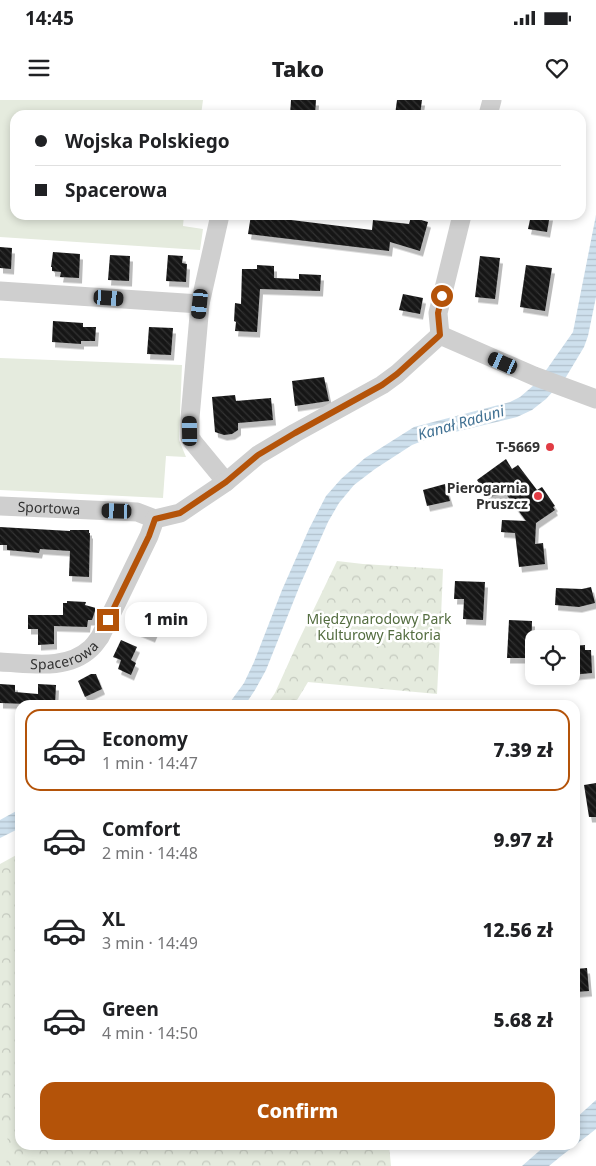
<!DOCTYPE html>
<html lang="en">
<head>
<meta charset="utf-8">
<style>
  :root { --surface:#fff; --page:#f2f2f2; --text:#202124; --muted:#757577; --line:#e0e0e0; --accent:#b45309 }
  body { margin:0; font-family:"Noto Sans",sans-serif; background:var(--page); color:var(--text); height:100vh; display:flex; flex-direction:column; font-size:19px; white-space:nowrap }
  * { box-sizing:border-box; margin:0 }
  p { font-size:16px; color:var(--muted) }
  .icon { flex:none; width:28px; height:28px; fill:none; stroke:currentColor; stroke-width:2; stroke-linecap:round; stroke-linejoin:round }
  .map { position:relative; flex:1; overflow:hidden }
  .side { position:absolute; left:15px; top:600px; width:565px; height:450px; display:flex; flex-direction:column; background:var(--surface); border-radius:15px; box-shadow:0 2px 8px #0003 }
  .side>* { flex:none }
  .guide { position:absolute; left:10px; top:10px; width:576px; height:110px; border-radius:15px; box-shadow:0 2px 8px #0003; display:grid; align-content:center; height:110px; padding:0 25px; background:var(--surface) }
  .fabs { position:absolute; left:525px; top:530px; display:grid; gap:10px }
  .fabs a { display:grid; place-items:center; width:55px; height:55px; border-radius:10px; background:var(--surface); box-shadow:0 2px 8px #0003; font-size:25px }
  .end { position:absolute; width:22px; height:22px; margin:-11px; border:6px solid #b45309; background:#fff; box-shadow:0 0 0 2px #fff }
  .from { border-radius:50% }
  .bubble { position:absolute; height:35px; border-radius:15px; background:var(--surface); box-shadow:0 2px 8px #0003; font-size:16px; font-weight:800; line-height:35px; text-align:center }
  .car { position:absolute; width:15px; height:30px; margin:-15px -8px; border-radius:6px; box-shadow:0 0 4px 1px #0007; background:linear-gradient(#222 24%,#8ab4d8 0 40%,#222 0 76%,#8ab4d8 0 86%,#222 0) }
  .guide b { display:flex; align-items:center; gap:18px; height:48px; font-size:19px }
  .guide b+b { border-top:1px solid var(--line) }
  .guide i { width:12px; height:12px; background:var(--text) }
  ul { padding:9px 0 0; list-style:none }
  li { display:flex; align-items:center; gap:15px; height:82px; margin:0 10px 8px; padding:0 15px; border:2px solid transparent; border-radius:15px }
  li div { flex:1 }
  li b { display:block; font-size:19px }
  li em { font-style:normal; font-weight:800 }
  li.current { border-color:var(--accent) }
  li>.icon { width:45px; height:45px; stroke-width:1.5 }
  .button { display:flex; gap:10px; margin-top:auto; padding:10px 25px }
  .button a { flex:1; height:58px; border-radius:15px; background:var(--accent); color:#fff; font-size:20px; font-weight:800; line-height:58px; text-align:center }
  .status { display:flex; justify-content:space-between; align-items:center; height:35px; padding:0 25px; background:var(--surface); direction:ltr }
  .status svg { height:14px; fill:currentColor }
  header { display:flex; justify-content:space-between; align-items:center; height:65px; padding:0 25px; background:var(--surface); font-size:22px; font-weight:800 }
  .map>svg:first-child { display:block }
</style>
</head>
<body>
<div class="status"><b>14:45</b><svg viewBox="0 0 49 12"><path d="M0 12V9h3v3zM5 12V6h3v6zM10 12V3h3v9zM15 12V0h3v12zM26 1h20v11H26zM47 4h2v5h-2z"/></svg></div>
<header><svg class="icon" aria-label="menu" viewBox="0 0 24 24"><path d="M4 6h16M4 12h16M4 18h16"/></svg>Tako<svg class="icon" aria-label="heart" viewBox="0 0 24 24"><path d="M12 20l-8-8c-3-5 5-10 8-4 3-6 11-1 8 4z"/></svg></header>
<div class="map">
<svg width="596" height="1066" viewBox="0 0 596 1066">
  <defs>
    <pattern id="park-crowns" width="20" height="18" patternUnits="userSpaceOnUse" patternTransform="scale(1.25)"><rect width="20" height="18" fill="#e5ebde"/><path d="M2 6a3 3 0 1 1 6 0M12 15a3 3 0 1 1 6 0" fill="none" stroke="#c5cabf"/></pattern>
    <pattern id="water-rules" width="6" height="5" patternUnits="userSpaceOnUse" patternTransform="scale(1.25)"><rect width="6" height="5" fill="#cee0ed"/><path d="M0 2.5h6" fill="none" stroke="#b1c1cc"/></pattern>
    <pattern id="building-back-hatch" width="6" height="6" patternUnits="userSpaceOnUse" patternTransform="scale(1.25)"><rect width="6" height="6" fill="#191919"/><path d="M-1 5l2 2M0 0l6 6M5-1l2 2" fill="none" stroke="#323232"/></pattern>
    <filter id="shadow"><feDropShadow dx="3" dy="5.5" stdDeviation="0" flood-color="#0004"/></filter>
  </defs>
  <rect width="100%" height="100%" fill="#fff"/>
  <g fill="url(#park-crowns)">
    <path d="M337,461L363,464L443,469L441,517L437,594L308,582L294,605H267L275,593L298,542Z"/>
    <path d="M20,753V1045H389L391,1066H0V764Z"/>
  </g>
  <g fill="#e5ebde">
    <path d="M0,0H203L201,15H15V115H184L183,126L203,129L200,150L0,137Z"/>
    <path d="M0,258L182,265L179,340L186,357L166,356L163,398L0,390Z"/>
    <path d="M0,1020C9,1035 11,1049 5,1066H0Z"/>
  </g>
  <g fill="url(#water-rules)">
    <path d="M596,115V197L588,236L584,247L566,277L546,299L532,310L517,317L430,338L412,345L375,369L354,385L339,403L328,422L300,485L266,570L255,590L245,605H228L244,583L254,562L282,490L309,429L326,396L341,379L365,358L414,327L510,302L520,297L534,285L547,269L573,232Z"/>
    <path d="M20,709V728L0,738V720Z"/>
    <path d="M596,1000V1029C581,1041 564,1053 549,1066H522L546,1045H575V1019Z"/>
  </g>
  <g fill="url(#building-back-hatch)" filter="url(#shadow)">
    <path d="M291,0H316L315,15H290Z"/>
    <path d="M397,0H422L420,15H395Z"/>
    <path d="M251,115L372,130L373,120L409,124L411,117L428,122L420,151L390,142L389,151L248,134Z"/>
    <path d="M531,115H550L547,132L528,129Z"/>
    <path d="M0,147L12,148L11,169L0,168Z"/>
    <path d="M53,152L80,154L79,178L60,177L61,172L52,171V167H51Z"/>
    <path d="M110,155L130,156L129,181L108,180Z"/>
    <path d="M168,155L183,156L182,163L187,164L186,182L166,181Z"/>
    <path d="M480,156L500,158L495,199L475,197Z"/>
    <path d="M257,165L274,166V178L299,179V174L321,175L320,191L260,189L257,232L235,231L236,222L234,221L235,203L241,204L242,169H257Z"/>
    <path d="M526,165L552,168L545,211L520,207Z"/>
    <path d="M403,194L423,198L420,214L399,210Z"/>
    <path d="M53,221L83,223V227H96L95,241H81V244L52,242Z"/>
    <path d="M149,227L173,228L171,255L147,254Z"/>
    <path d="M324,277L329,301L295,306L292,281Z"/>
    <path d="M235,295L236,301L271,298L273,320L238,323V330L232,334L224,335L215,332L212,297Z"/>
    <path d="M506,359L512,369L518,365L537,390L542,387L555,406L553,407L555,410L536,423L535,444L543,443L545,464L519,467L515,433L501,432L502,420L526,421L506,394L488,397L477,380Z"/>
    <path d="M445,384L450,401L427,406L423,390Z"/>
    <path d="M0,427L70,431V430H89V433H90L89,477L69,476L70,451L40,449L39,453L7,450V445H0Z"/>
    <path d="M455,481L485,482L483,520L463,519L464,499H454Z"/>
    <path d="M591,487L595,503L579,507L555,505L556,488L582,489Z"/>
    <path d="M67,501L86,502L85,505L96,508L92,520H88L87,527L54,526V544L38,545V529H28V515H63V503H67Z"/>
    <path d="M138,503L162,513L152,537L135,530L138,523L130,520Z"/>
    <path d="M509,520L532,521L531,558H507Z"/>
    <path d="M121,540L137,547L131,560L136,563L131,575L118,569L121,560L113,557Z"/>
    <path d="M585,545V550H591L592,573L571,575V546Z"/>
    <path d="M91,574H96L102,589L85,597L78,581Z"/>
    <path d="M0,584L15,585V592L38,594V584L56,585L55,605L0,603Z"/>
    <path d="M596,683V717H589L584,685Z"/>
    <path d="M587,868L589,891L575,892V869Z"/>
  </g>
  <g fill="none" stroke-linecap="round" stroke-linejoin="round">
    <g stroke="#cfcfcf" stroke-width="19">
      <path d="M488,15L492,0"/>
      <path d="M220,115L200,204L190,318V337L193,342L226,382"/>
      <path d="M0,191L200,204"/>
      <path d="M440,235L534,276L596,299"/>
      <path d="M440,235L438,213L462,115"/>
      <path id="s1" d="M0,406L137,412L155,419"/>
      <path d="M155,419L180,413L226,382L258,355L295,333L382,285L397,274L440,235"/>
      <path id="s2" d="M0,562C29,563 66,571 90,549C94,546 97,541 100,537L149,436L155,419"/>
    </g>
  </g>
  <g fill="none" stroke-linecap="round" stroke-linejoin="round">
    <path stroke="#b45309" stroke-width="6" d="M108,520L149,436L155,419L180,413L226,382L258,355L295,333L382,285L397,274L440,235L438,213L442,196"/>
  </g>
  <g fill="#e13c44" stroke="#fff" stroke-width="2">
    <circle cx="550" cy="347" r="5"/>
    <circle cx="538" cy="396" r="5"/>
  </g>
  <g text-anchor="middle" stroke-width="5" stroke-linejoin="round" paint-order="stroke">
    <g font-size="14" font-weight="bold" fill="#323232" stroke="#fff" text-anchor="end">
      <text x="540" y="352">T-5669</text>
      <text x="528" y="393">Pierogarnia<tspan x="528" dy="16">Pruszcz</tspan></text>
    </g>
    <g font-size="14" fill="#323232" stroke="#fff">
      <text dy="5" stroke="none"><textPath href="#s1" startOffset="49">Sportowa</textPath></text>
      <text dy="5" stroke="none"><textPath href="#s2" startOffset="66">Spacerowa</textPath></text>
    </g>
    <g font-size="14" fill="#546d40" stroke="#fff">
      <text x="379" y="524">Międzynarodowy Park<tspan x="379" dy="16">Kulturowy Faktoria</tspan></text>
    </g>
    <g font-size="15" font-style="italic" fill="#417193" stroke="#fff">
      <text transform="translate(461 323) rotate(-16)" y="5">Kanał Raduni</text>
    </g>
  </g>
</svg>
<div class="fabs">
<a><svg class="icon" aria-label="locate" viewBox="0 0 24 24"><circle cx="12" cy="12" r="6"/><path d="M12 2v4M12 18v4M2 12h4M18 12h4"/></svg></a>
</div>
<i class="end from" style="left:442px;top:196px"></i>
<i class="end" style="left:108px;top:520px"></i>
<div class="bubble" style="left:125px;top:502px;width:82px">1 min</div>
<i class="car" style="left:109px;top:198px;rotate:94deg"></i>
<i class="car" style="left:200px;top:204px;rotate:186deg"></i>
<i class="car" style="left:503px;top:263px;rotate:294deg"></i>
<i class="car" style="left:190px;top:331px;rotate:359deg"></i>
<i class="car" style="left:117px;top:411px;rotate:272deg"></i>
<div class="guide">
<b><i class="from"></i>Wojska Polskiego</b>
<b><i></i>Spacerowa</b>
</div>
<section class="side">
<ul>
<li class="current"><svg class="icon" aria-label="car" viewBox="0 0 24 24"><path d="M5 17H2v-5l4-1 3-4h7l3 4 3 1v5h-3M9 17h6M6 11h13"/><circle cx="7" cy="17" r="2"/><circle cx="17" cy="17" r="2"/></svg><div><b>Economy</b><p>1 min · 14:47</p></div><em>7.39 zł</em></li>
<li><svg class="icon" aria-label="car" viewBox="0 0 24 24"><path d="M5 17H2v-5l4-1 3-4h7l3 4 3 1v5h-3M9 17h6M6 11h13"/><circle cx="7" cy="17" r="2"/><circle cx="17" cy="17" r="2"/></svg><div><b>Comfort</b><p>2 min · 14:48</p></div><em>9.97 zł</em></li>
<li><svg class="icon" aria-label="car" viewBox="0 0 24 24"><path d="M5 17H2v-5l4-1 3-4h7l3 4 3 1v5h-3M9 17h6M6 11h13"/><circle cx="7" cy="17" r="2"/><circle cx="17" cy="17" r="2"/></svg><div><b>XL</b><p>3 min · 14:49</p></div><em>12.56 zł</em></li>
<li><svg class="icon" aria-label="car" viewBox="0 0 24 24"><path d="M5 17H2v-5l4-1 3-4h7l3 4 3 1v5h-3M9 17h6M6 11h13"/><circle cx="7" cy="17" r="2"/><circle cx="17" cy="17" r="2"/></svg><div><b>Green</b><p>4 min · 14:50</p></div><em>5.68 zł</em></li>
</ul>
<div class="button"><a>Confirm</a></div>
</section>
</div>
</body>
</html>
